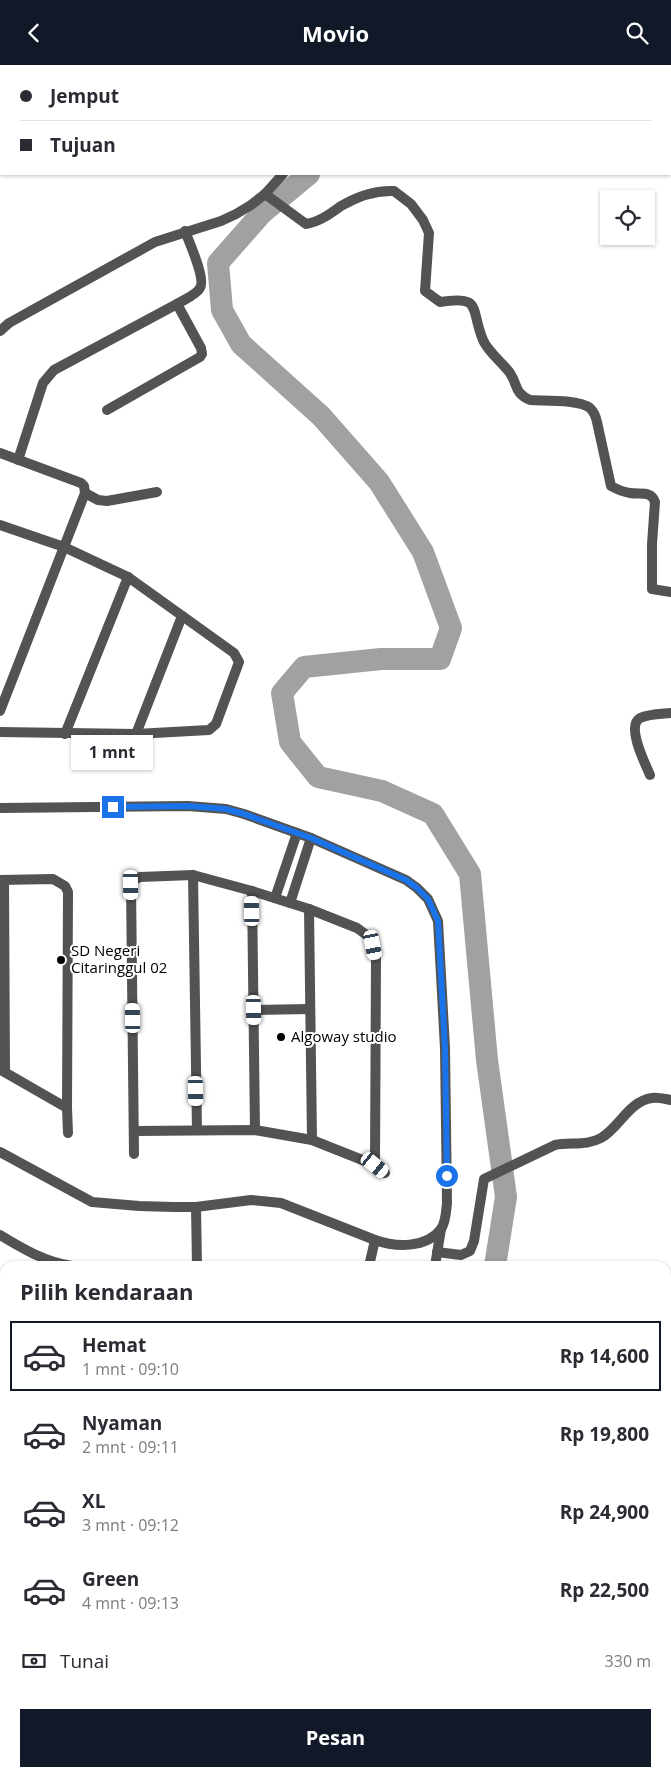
<!DOCTYPE html>
<html lang="id">
<head>
<meta charset="utf-8">
<style>
  :root { --surface:#fff; --page:#f7f7f7; --text:#2b2b33; --muted:#7c7c81; --line:#e1e1e2; --accent:#111827 }
  body { margin:0; font-family:"Open Sans",sans-serif; background:var(--page); color:var(--text); height:100vh; display:flex; flex-direction:column; font-size:19px; white-space:nowrap }
  * { box-sizing:border-box; margin:0 }
  p { font-size:16px; color:var(--muted) }
  .icon { flex:none; width:28px; height:28px; fill:none; stroke:currentColor; stroke-width:2; stroke-linecap:round; stroke-linejoin:round }
  .map { position:relative; flex:1; overflow:hidden }
  .details { position:absolute; left:0px; top:1196px; width:671px; height:516px; display:flex; flex-direction:column; background:var(--surface); border-radius:15px 15px 0 0; box-shadow:0 1px 4px #0004 }
  .details>* { flex:none }
  .top-card { position:absolute; left:0px; top:0px; width:671px; height:110px; box-shadow:0 1px 4px #0004; display:grid; align-content:center; height:110px; padding:0 20px; background:var(--surface) }
  .controls { position:absolute; left:600px; top:125px; display:grid; gap:10px }
  .controls a { display:grid; place-items:center; width:55px; height:55px; border-radius:0px; background:var(--surface); box-shadow:0 1px 4px #0004; font-size:25px }
  .end { position:absolute; width:22px; height:22px; margin:-11px; border:6px solid #1a73e8; background:#fff; box-shadow:0 0 0 2px #fff }
  .from { border-radius:50% }
  .bubble { position:absolute; height:35px; border-radius:0px; background:var(--surface); box-shadow:0 1px 4px #0004; font-size:16px; font-weight:700; line-height:35px; text-align:center }
  .car { position:absolute; width:15px; height:30px; margin:-15px -8px; border-radius:6px; box-shadow:0 0 4px 1px #0007; background:linear-gradient(#fff 24%,#345 0 40%,#fff 0 76%,#345 0 86%,#fff 0) }
  .top-card b { display:flex; align-items:center; gap:18px; height:48px; font-size:19px }
  .top-card b+b { border-top:1px solid var(--line) }
  .top-card i { width:12px; height:12px; background:var(--text) }
  ul { padding:0; list-style:none }
  li { display:flex; align-items:center; gap:15px; height:70px; margin:0 10px 8px; padding:0 10px; border:2px solid transparent; border-radius:0px }
  li div { flex:1 }
  li b { display:block; font-size:19px }
  li em { font-style:normal; font-weight:700 }
  li.active { border-color:var(--accent) }
  li>.icon { width:45px; height:45px; stroke-width:1.5 }
  h2 { padding:0 20px; font-size:22px; line-height:60px }
  .pay { display:flex; align-items:center; gap:12px; height:55px; padding:0 20px; font-size:19px }
  .pay p { margin-inline-start:auto }
  .cta { display:flex; gap:10px; margin-top:auto; padding:10px 20px }
  .cta a { flex:1; height:58px; border-radius:0px; background:var(--accent); color:#fff; font-size:20px; font-weight:700; line-height:58px; text-align:center }
  header { display:flex; justify-content:space-between; align-items:center; height:65px; padding:0 20px; background:var(--accent); color:#fff; font-size:22px; font-weight:700 }
  .map>svg:first-child { display:block }
</style>
</head>
<body>
<header><svg class="icon" aria-label="back" viewBox="0 0 24 24"><path d="M15 5l-7 7 7 7"/></svg>Movio<svg class="icon" aria-label="search" viewBox="0 0 24 24"><circle cx="10" cy="10" r="6"/><path d="M15 15l6 6"/></svg></header>
<div class="map">
<svg width="671" height="1712" viewBox="0 0 671 1712">
  <rect width="100%" height="100%" fill="#fff"/>
  <path fill="#dadada" d="M5,1232V1708H666V1314L671,1315V1712H0V1233Z"/>
  <path fill="#a1a1a1" d="M414,1708H572L579,1712H419Z"/>
  <g fill="none" stroke-linecap="round" stroke-linejoin="round">
    <g stroke="#a1a1a1" stroke-width="22">
      <path d="M479,1V0"/>
      <path d="M309,109L262,148L218,198L222,245L241,279L321,351L379,417L423,487L451,563L440,594H381L304,602L282,628L290,677L318,712L382,726L433,749L470,809L487,995L506,1132L495,1201"/>
      <path d="M666,1314L671,1315"/>
    </g>
    <g stroke="#535353" stroke-width="7">
      <path d="M29,1L30,0"/>
      <path d="M0,71L1,68"/>
      <path d="M0,1469H5"/>
      <path d="M666,1526L671,1530"/>
      <path d="M396,1708L400,1712"/>
      <path d="M248,1712L251,1708"/>
    </g>
    <g stroke="#535353" stroke-width="10">
      <path d="M432,1L435,0"/>
      <path d="M265,129L306,159C319,157 330,149 341,141C358,131 375,125 394,126L411,139L423,155L429,168L425,226L440,237C483,230 470,244 483,275C488,287 502,297 510,308C518,320 514,328 530,335C545,336 578,334 590,343C594,347 596,352 597,357L611,421C618,425 623,427 630,428C640,430 651,425 655,437L652,479V524L671,527"/>
      <path d="M0,266L9,258L155,177L221,156L236,149L251,140L265,129L283,109"/>
      <path d="M107,345L200,292L202,289L201,283L177,239"/>
      <path d="M0,388L81,418L84,421L85,428L0,646"/>
      <path d="M18,395L43,318L54,305L177,239C185,234 196,230 200,223C206,214 189,177 185,166"/>
      <path d="M85,428L98,435L107,436L157,427"/>
      <path d="M0,460L64,482L128,512L234,588L239,597L216,659L209,665L136,669L0,667"/>
      <path d="M65,669L128,512"/>
      <path d="M136,669L182,551"/>
      <path d="M650,710C645,698 626,661 640,653C649,649 661,649 671,648"/>
      <path d="M0,743L188,741L226,744L244,749L311,773L406,815L417,823L428,834L438,856L445,983L447,1138C446,1146 446,1157 441,1164C426,1184 395,1182 375,1175L281,1138L251,1135L196,1142H173L139,1141L92,1137L0,1087"/>
      <path d="M193,810L197,1065"/>
      <path d="M0,815L53,814L65,821L68,827L67,1043"/>
      <path d="M4,815L5,1007"/>
      <path d="M252,826L255,1065"/>
      <path d="M275,833L297,768"/>
      <path d="M290,838L311,773"/>
      <path d="M309,844L312,1075"/>
      <path d="M254,945L310,944"/>
      <path d="M1,1005L67,1043L68,1068"/>
      <path d="M135,1066L255,1065L312,1075L375,1100L385,1108"/>
      <path d="M134,1089L131,820L134,815L140,812L193,810L252,826L309,844L357,863L368,871L373,880L376,893L375,1100"/>
      <path d="M196,1142L197,1201"/>
      <path d="M0,1170C23,1184 45,1197 72,1201"/>
      <path d="M437,1187L461,1190L470,1186L474,1176L484,1114L555,1080C570,1077 587,1081 601,1073C619,1063 629,1036 652,1033C658,1032 665,1034 671,1035"/>
      <path d="M369,1201L375,1175"/>
      <path d="M435,1201L441,1164"/>
    </g>
  </g>
  <g fill="none" stroke-linecap="round" stroke-linejoin="round">
    <path stroke="#1a73e8" stroke-width="6" d="M113,742L188,741L226,744L244,749L311,773L406,815L417,823L428,834L438,856L445,983L447,1111"/>
  </g>
  <g fill="#000" stroke="#fff" stroke-width="2">
    <circle cx="61" cy="895" r="5"/>
    <circle cx="281" cy="972" r="5"/>
  </g>
  <g text-anchor="middle" stroke-width="4" stroke-linejoin="round" paint-order="stroke">
    <g font-size="15" fill="#000" stroke="#fff" text-anchor="start">
      <text x="71" y="891">SD Negeri<tspan x="71" dy="17">Citaringgul 02</tspan></text>
      <text x="291" y="977">Algoway studio</text>
    </g>
  </g>
</svg>
<div class="controls">
<a><svg class="icon" aria-label="locate" viewBox="0 0 24 24"><circle cx="12" cy="12" r="6"/><path d="M12 2v4M12 18v4M2 12h4M18 12h4"/></svg></a>
</div>
<i class="end from" style="left:447px;top:1111px"></i>
<i class="end" style="left:113px;top:742px"></i>
<div class="bubble" style="left:71px;top:670px;width:82px">1 mnt</div>
<i class="car" style="left:131px;top:820px;rotate:179deg"></i>
<i class="car" style="left:252px;top:846px;rotate:359deg"></i>
<i class="car" style="left:373px;top:880px;rotate:169deg"></i>
<i class="car" style="left:254px;top:945px;rotate:179deg"></i>
<i class="car" style="left:133px;top:953px;rotate:359deg"></i>
<i class="car" style="left:196px;top:1026px;rotate:179deg"></i>
<i class="car" style="left:375px;top:1100px;rotate:129deg"></i>
<div class="top-card">
<b><i class="from"></i>Jemput</b>
<b><i></i>Tujuan</b>
</div>
<section class="details">
<h2>Pilih kendaraan</h2>
<ul>
<li class="active"><svg class="icon" aria-label="car" viewBox="0 0 24 24"><path d="M5 17H2v-5l4-1 3-4h7l3 4 3 1v5h-3M9 17h6M6 11h13"/><circle cx="7" cy="17" r="2"/><circle cx="17" cy="17" r="2"/></svg><div><b>Hemat</b><p>1 mnt · 09:10</p></div><em>Rp 14,600</em></li>
<li><svg class="icon" aria-label="car" viewBox="0 0 24 24"><path d="M5 17H2v-5l4-1 3-4h7l3 4 3 1v5h-3M9 17h6M6 11h13"/><circle cx="7" cy="17" r="2"/><circle cx="17" cy="17" r="2"/></svg><div><b>Nyaman</b><p>2 mnt · 09:11</p></div><em>Rp 19,800</em></li>
<li><svg class="icon" aria-label="car" viewBox="0 0 24 24"><path d="M5 17H2v-5l4-1 3-4h7l3 4 3 1v5h-3M9 17h6M6 11h13"/><circle cx="7" cy="17" r="2"/><circle cx="17" cy="17" r="2"/></svg><div><b>XL</b><p>3 mnt · 09:12</p></div><em>Rp 24,900</em></li>
<li><svg class="icon" aria-label="car" viewBox="0 0 24 24"><path d="M5 17H2v-5l4-1 3-4h7l3 4 3 1v5h-3M9 17h6M6 11h13"/><circle cx="7" cy="17" r="2"/><circle cx="17" cy="17" r="2"/></svg><div><b>Green</b><p>4 mnt · 09:13</p></div><em>Rp 22,500</em></li>
</ul>
<div class="pay"><svg class="icon" aria-label="cash" viewBox="0 0 24 24"><path d="M3 7h18v10H3z"/><circle cx="12" cy="12" r="2"/></svg>Tunai<p>330 m</p></div>
<div class="cta"><a>Pesan</a></div>
</section>
</div>
</body>
</html>
